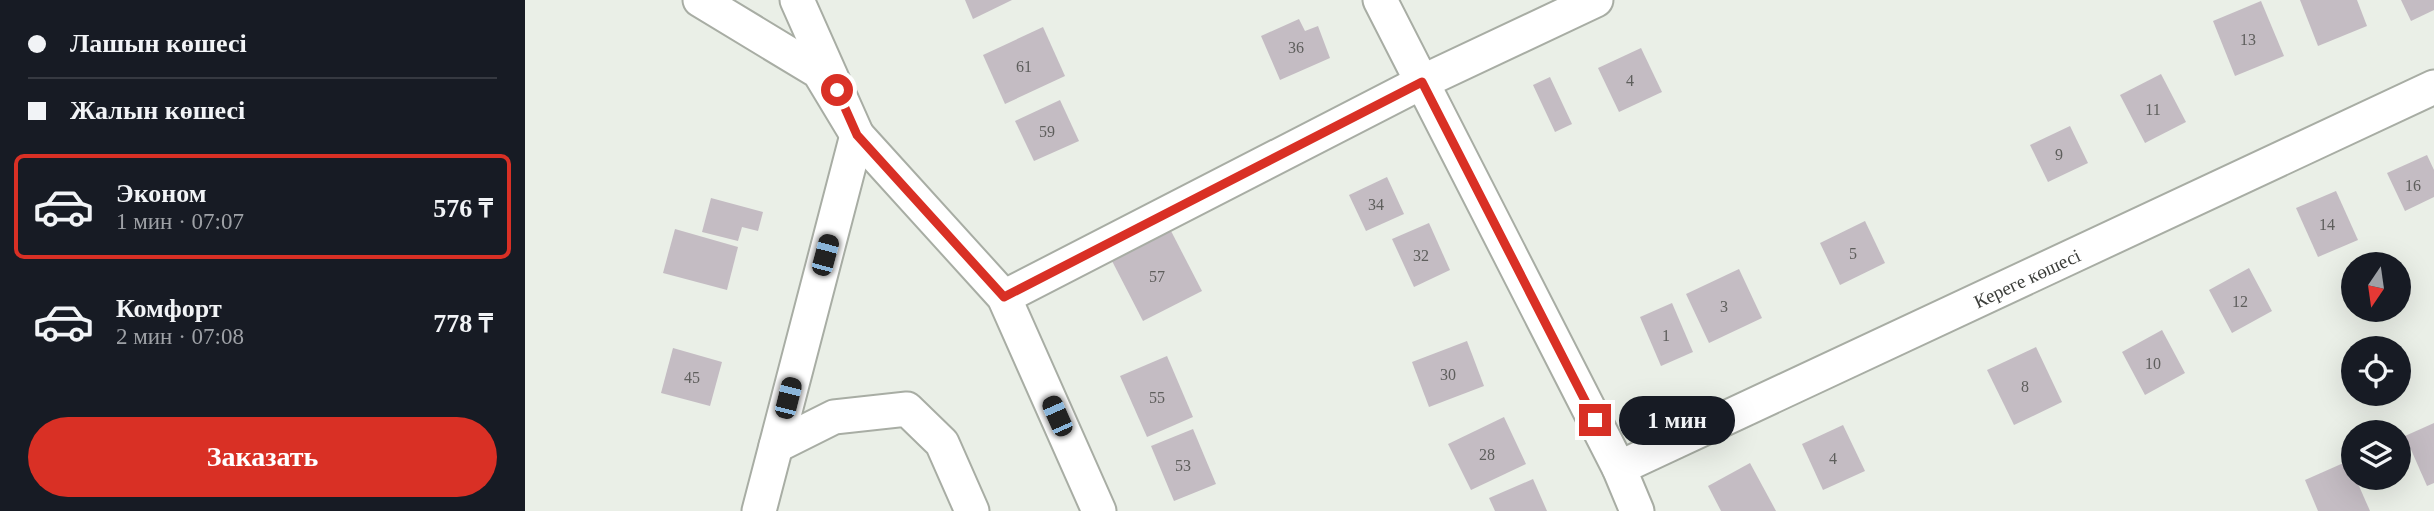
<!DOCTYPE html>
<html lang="ru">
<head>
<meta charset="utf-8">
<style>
  :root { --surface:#171b24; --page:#20242c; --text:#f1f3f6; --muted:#9ea1a6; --line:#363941; --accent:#d93025 }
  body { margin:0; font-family:Georgia,serif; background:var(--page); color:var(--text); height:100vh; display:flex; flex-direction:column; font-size:26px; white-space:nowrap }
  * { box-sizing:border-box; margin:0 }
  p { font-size:23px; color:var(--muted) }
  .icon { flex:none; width:38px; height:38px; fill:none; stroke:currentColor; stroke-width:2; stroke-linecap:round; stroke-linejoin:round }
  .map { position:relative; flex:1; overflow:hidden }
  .side { display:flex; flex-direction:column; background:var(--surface); width:525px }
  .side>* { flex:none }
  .hud { display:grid; align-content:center; height:154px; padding:0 28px; background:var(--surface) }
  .needle { width:46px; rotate:193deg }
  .tools { position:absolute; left:1816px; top:252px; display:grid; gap:14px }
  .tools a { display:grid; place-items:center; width:70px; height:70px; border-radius:50%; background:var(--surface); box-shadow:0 7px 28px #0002; font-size:35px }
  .end { position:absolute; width:32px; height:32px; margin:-16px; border:9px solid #d93025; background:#fff; box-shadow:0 0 0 4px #fff }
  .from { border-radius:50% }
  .bubble { position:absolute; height:49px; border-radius:24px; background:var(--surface); box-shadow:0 7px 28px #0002; font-size:23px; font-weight:700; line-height:49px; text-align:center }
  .car { position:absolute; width:21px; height:42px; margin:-21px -10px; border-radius:9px; box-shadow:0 0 5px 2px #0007; background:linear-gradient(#222 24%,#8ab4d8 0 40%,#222 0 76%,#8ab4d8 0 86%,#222 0) }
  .hud b { display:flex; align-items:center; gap:24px; height:66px; font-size:26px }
  .hud b+b { border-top:2px solid var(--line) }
  .hud i { width:18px; height:18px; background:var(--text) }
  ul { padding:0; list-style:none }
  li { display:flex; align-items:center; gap:21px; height:105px; margin:0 14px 10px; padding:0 14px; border:4px solid transparent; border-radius:10px }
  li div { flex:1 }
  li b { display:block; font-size:26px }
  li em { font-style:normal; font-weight:700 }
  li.selected { border-color:var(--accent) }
  li>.icon { width:63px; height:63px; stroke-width:1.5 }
  .cta { display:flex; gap:14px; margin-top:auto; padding:14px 28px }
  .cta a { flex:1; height:80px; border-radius:42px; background:var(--accent); color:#fff; font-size:28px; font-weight:700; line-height:80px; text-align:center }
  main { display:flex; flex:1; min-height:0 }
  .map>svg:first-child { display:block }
</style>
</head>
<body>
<main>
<section class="side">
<div class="hud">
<b><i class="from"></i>Лашын көшесі</b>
<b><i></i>Жалын көшесі</b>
</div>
<ul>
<li class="selected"><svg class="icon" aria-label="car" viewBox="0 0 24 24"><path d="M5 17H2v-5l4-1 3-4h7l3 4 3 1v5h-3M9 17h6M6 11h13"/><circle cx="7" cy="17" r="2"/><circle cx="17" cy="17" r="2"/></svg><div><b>Эконом</b><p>1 мин · 07:07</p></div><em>576 ₸</em></li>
<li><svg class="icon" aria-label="car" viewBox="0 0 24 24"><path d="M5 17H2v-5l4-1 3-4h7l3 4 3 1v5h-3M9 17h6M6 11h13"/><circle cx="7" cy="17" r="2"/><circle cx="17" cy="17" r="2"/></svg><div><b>Комфорт</b><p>2 мин · 07:08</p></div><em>778 ₸</em></li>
</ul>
<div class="cta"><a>Заказать</a></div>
</section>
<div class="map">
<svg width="1909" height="511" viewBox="0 0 1909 511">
  <rect width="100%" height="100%" fill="#eaefe7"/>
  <g fill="#c4bcc3">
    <path d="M440,0H487L448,19Z"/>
    <path d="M1775,0H1832L1842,26L1793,46Z"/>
    <path d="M1876,0H1909V10L1886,21Z"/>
    <path d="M1736,1L1759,56L1710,76L1688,21Z"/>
    <path d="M774,19L780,31L793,26L805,58L755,80L736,36Z"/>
    <path d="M518,27L540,76L480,104L458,55Z"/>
    <path d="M1116,48L1137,92L1094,112L1073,68Z"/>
    <path d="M1636,74L1661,122L1620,143L1595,95Z"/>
    <path d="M1025,77L1047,124L1030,132L1008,85Z"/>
    <path d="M535,100L554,141L509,161L490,121Z"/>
    <path d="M1545,126L1563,163L1523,182L1505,145Z"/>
    <path d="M1902,155L1909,170V197L1880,211L1862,173Z"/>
    <path d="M862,177L879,214L841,231L824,195Z"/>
    <path d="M1811,191L1833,240L1793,257L1771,208Z"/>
    <path d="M186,198L238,212L233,231L217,227L213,241L177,232Z"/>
    <path d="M1340,221L1360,263L1315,285L1295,243Z"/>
    <path d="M904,223L925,270L889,287L867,239Z"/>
    <path d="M150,229L213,247L202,290L138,273Z"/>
    <path d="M646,231L677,291L618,321L587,261Z"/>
    <path d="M1724,268L1747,311L1707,333L1684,290Z"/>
    <path d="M1214,269L1237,318L1184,343L1161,294Z"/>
    <path d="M1147,303L1168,352L1136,366L1115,317Z"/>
    <path d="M1637,330L1660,373L1620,395L1597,352Z"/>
    <path d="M942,341L959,386L904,407L887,362Z"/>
    <path d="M1511,347L1537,402L1489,425L1462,370Z"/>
    <path d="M148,348L197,362L185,406L136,393Z"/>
    <path d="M642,356L668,417L622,437L595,376Z"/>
    <path d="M979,417L1001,464L946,490L923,444Z"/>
    <path d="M1909,423V483L1902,486L1880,436Z"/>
    <path d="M1318,425L1340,471L1298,490L1277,444Z"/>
    <path d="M668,429L691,484L649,501L626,446Z"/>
    <path d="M1823,461L1845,511H1793L1780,480Z"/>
    <path d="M1225,463L1251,511H1196L1183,486Z"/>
    <path d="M1008,479L1022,511H970L964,498Z"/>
  </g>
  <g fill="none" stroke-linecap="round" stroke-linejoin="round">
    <g stroke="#a8ada4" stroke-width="37">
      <g id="minor">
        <path d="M175,0L294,72L332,135L479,297L574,511"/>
        <path d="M855,0L1094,468L1112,511"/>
        <path d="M479,297L897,82L1071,0"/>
        <path d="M251,446L309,417L382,409L417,443L447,511"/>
        <path d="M1094,468L1909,87"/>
        <path d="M234,511L332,135L272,0"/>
      </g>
    </g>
    <use href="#minor" stroke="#fff" stroke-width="33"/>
  </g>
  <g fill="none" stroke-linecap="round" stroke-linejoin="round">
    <path stroke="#d93025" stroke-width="9" d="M312,90L332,135L479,297L897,82L1070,420"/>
  </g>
  <g text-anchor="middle" stroke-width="5" stroke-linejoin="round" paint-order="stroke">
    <g font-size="16" fill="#5e5e5c">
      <text x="1723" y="45">13</text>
      <text x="771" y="53">36</text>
      <text x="499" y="72">61</text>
      <text x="1105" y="86">4</text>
      <text x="1628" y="115">11</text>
      <text x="522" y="137">59</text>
      <text x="1534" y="160">9</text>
      <text x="1888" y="191">16</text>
      <text x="851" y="210">34</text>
      <text x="1802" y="230">14</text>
      <text x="1328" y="259">5</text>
      <text x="896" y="261">32</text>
      <text x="632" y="282">57</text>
      <text x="1715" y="307">12</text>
      <text x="1199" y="312">3</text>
      <text x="1141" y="341">1</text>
      <text x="1628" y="369">10</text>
      <text x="923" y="380">30</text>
      <text x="167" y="383">45</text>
      <text x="1500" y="392">8</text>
      <text x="632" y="403">55</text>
      <text x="962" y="460">28</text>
      <text x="1308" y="464">4</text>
      <text x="658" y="471">53</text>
    </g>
    <g font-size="19" fill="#3c3e3a" stroke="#fff">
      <text transform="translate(1502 278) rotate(-25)" y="7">Кереге көшесі</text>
    </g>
  </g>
</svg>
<div class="tools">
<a><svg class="needle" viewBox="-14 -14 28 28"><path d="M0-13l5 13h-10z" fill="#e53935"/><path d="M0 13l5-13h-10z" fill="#9ea1a6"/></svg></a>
<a><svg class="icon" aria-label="locate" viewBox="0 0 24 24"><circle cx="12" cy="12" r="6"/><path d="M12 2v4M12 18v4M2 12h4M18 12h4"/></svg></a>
<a><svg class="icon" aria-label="layers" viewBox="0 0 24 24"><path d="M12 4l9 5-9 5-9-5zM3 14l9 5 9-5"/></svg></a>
</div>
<i class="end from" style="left:312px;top:90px"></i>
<i class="end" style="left:1070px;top:420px"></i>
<div class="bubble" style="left:1094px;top:396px;width:116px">1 мин</div>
<i class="car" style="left:300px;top:255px;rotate:15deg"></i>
<i class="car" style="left:263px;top:398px;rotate:14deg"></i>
<i class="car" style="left:532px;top:416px;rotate:336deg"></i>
</div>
</main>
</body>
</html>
